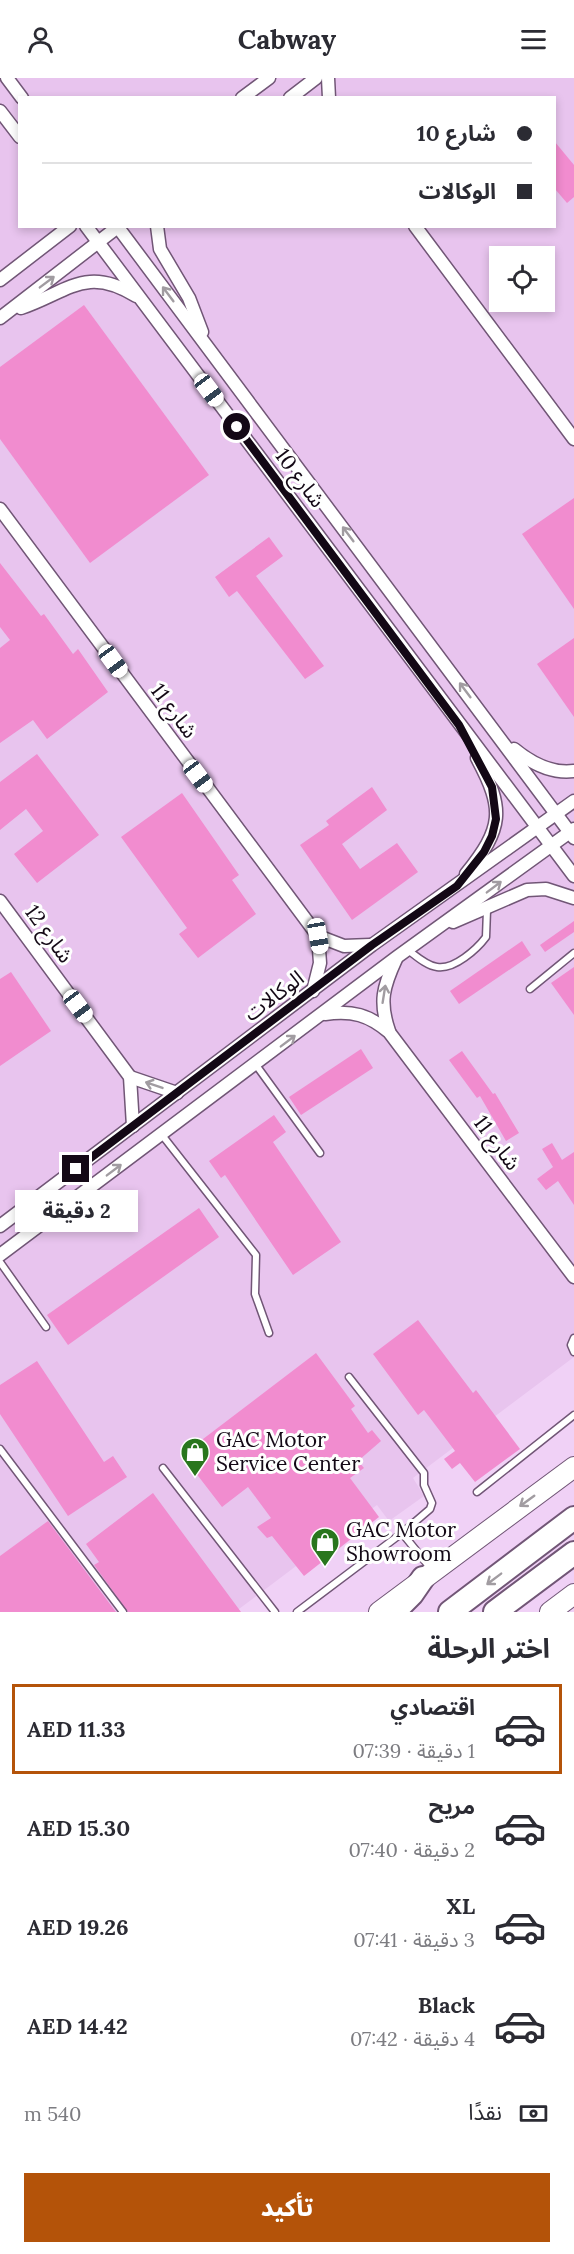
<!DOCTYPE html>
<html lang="ar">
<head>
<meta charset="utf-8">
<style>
  :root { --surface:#fff; --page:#f7f7f7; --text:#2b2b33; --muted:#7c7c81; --line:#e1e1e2; --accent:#b45309 }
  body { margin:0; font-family:Lora,"Noto Sans Arabic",serif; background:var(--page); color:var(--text); direction:rtl; height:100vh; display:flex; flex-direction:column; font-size:22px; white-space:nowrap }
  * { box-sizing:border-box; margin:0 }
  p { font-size:20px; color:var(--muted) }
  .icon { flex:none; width:33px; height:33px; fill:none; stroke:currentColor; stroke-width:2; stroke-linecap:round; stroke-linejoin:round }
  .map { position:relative; height:1534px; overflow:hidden; direction:ltr }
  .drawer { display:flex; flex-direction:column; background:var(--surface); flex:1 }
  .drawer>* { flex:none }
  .guide { position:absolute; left:18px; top:18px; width:538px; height:132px; border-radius:0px; box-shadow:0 3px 9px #0003; direction:rtl; display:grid; align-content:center; height:132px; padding:0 24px; background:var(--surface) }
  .buttons { position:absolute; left:489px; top:168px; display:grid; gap:12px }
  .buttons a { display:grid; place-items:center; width:66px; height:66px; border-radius:0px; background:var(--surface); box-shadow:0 3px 9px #0003; font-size:30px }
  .end { position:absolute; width:27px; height:27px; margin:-14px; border:8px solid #130815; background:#fff; box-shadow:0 0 0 3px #fff }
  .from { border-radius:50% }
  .bubble { position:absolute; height:42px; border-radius:0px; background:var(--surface); box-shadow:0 3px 9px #0003; font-size:20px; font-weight:800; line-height:42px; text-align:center; direction:rtl }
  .car { position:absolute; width:18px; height:36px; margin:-18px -9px; border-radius:8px; box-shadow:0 0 4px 2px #0007; background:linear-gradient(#fff 24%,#345 0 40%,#fff 0 76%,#345 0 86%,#fff 0) }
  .guide b { display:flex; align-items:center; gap:21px; height:57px; font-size:22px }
  .guide b+b { border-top:2px solid var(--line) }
  .guide i { width:15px; height:15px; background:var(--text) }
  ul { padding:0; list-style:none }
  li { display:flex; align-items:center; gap:18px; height:90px; margin:0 12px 9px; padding:0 12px; border:3px solid transparent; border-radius:0px }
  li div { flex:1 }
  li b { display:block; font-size:22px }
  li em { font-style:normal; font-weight:800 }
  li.active { border-color:var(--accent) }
  li>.icon { width:54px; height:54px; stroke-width:1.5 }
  h2 { padding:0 24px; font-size:27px; line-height:72px }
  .pay { display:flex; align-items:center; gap:15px; height:66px; padding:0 24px; font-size:22px }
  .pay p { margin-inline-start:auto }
  .action { display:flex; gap:12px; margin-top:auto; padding:12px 24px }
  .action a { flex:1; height:69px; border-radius:0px; background:var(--accent); color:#fff; font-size:24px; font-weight:800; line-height:69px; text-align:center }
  header { display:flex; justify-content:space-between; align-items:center; height:78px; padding:0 24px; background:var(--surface); font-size:27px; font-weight:800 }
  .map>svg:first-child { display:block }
</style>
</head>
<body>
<header><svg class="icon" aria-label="menu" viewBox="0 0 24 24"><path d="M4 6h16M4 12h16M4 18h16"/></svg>Cabway<svg class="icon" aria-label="person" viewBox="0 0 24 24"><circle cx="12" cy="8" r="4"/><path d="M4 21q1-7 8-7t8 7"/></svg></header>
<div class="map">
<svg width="574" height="1534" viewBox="0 0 574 1534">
  <rect width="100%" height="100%" fill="#f0d1f6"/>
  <path fill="#e8c4ee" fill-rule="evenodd" d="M0,0H574V1279L413,1400L424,1418L389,1443L377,1427L235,1534H0ZM20,20H555V148H20ZM500,178H544V224H500Z"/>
  <g fill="#f18ccf">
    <path d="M555,64L574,87V119L567,125L555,111Z"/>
    <path d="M84,227L209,397L90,485L0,361V289Z"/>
    <path d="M574,420V531L522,456Z"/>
    <path d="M269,459L283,478L256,498L324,588L305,601L237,513L229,519L215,499Z"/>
    <path d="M0,485L41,538L44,536L73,576L78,571L108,614L47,661L33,642L0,665V570L10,562L0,549Z"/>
    <path d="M574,560V639L537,586Z"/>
    <path d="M37,676L99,757L37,805L14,776L43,753L26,731L0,752V704Z"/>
    <path d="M372,709L387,732L342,766L360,791L397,765L418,794L352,842L300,767L329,747L326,743Z"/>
    <path d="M182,715L239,797L232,802L256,836L198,880L179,856L187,850L121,759Z"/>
    <path d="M574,843V854L545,874L540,867Z"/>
    <path d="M522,863L531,877L459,926L450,913Z"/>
    <path d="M574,889V937L551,905Z"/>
    <path d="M11,894L51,953L0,988V901Z"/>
    <path d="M361,971L373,990L301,1037L289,1019Z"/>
    <path d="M462,973L493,1016L495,1015L519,1055L506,1063L480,1018L477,1020L449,982Z"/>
    <path d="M274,1037L286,1054L273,1064L341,1164L293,1197L225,1097L221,1100L209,1083Z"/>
    <path d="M552,1065L562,1082L574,1074V1127L558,1103L546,1112L537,1101L553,1089L542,1071Z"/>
    <path d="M199,1130L219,1159L68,1267L47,1237Z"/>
    <path d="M418,1242L470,1311L473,1315L476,1312L520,1371L475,1404L460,1385L452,1391L444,1381L455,1373L424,1332L418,1337L373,1276Z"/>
    <path d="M316,1275L355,1328L351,1331L368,1355L372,1352L381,1363L358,1383L364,1390L350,1400L379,1439L304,1498L272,1458L267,1460L257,1449L271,1440L248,1409L222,1429L182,1377Z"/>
    <path d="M37,1283L104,1384L113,1378L127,1399L68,1438L0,1336V1307Z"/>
    <path d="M153,1415L241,1534H128L94,1487L99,1484L86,1466Z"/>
    <path d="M48,1443L116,1534H0V1478Z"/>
  </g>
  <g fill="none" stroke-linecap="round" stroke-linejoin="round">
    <g stroke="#715676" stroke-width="9">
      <g id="lane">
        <path d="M408,872C416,878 427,888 437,889C454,892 477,871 486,859L487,832"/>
        <path d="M530,911L574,875"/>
        <path d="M256,987L320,1075"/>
        <path d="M162,1057L256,1177L255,1216L269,1255"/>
        <path d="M0,1184L46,1249"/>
        <path d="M574,1260L571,1267L574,1274"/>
        <path d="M349,1299L424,1395V1407L432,1425L430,1431L402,1455"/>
        <path d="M0,1371L123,1534"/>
        <path d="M163,1390L275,1534"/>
        <path d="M477,1414L574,1337"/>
        <path d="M297,1534L402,1455L432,1492"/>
      </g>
    </g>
    <g stroke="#715676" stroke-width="15">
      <g id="street">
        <path d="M7,0L22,20"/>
        <path d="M328,0L329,20"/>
        <path d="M242,20L269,0"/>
        <path d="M290,20L316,0"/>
        <path d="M0,33L20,59"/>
        <path d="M86,148L574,798"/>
        <path d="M117,148L574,760"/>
        <path d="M157,148L160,171L189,220L202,254"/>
        <path d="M415,148L574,361"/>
        <path d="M0,202L70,148"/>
        <path d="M21,230C68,214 86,187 136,218"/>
        <path d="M0,240L119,148"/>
        <path d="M0,431L318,858L320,885L313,913"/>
        <path d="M514,671C531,685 552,696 574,693"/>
        <path d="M466,796C503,750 505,732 477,680"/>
        <path d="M0,823L130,999L133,1048"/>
        <path d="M453,844L527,812L546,811L574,820"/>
        <path d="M318,858L344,868L370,867"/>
        <path d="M325,936C352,932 369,937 389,954L574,1199"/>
        <path d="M389,953C379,924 383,909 396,881"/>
        <path d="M130,999L177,1015"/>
        <path d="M0,1148L372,867L574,723"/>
        <path d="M0,1177L397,879L574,751"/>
      </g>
    </g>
    <g stroke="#715676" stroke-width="22">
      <g id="primary">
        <path d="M379,1534L574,1389"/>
        <path d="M550,1534L574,1516"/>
      </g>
    </g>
    <g stroke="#715676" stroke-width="26">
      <g id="highway">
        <path d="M394,1534L412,1516L423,1500"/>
        <path d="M450,1534L574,1440"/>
        <path d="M495,1534L574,1475"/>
      </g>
    </g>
    <use href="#lane" stroke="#fff" stroke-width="6"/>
    <use href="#street" stroke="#fff" stroke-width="12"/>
    <use href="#primary" stroke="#fff" stroke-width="20"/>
    <use href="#highway" stroke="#fff" stroke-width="22"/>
  </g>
  <defs><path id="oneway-shaft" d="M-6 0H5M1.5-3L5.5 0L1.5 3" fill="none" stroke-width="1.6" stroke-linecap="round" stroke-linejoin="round" transform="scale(1.5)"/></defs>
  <g stroke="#a19ca1">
    <use href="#oneway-shaft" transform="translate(47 204) rotate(-37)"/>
    <use href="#oneway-shaft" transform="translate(168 216) rotate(-127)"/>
    <use href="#oneway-shaft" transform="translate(348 456) rotate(-127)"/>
    <use href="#oneway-shaft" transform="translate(465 612) rotate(-127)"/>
    <use href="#oneway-shaft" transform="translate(494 809) rotate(-37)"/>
    <use href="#oneway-shaft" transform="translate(384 916) rotate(-81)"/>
    <use href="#oneway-shaft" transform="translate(288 963) rotate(-37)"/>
    <use href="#oneway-shaft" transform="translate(154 1007) rotate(-161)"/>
    <use href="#oneway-shaft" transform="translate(114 1092) rotate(-37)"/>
    <use href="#oneway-shaft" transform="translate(527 1423) rotate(144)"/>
    <use href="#oneway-shaft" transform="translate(494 1501) rotate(143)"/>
  </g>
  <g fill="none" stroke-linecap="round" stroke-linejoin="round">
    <path stroke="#130815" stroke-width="8" d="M76,1091L372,867L457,808L484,774L492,758L496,741L492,709L459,647L237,349"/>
  </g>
  <defs>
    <g id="shop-pin" transform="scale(1.5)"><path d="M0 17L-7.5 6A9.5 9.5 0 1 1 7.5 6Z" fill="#29761d" stroke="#fefffe"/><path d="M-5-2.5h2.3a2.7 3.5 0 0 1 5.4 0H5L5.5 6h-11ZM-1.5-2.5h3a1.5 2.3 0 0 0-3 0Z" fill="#fff"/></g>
  </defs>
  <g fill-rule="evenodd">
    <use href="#shop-pin" x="195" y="1374"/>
    <use href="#shop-pin" x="325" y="1464"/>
  </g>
  <g text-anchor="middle" stroke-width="6" stroke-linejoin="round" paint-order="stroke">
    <g font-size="21" fill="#130815" stroke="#fefffe">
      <text transform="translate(300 400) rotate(53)" y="7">شارع 10</text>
      <text transform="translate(174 633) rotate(53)" y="7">شارع 11</text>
      <text transform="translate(49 856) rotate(54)" y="7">شارع 12</text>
      <text transform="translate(274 918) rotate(-37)" y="7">الوكالات</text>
      <text transform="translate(497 1065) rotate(53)" y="7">شارع 11</text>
    </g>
    <g font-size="21" fill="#130815" stroke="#fefffe" text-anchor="start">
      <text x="216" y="1369">GAC Motor<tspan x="216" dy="24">Service Center</tspan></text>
      <text x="346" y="1459">GAC Motor<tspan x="346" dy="24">Showroom</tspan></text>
    </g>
  </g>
</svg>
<div class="buttons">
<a><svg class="icon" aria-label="locate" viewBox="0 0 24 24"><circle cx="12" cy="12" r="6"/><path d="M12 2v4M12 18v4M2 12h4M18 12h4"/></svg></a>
</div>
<i class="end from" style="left:237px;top:349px"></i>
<i class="end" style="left:76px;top:1091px"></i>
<div class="bubble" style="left:15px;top:1112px;width:123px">2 دقيقة</div>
<i class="car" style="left:209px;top:312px;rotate:143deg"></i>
<i class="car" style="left:113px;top:583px;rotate:144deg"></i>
<i class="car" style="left:198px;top:698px;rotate:143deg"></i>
<i class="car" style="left:318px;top:858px;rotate:170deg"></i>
<i class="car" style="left:78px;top:928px;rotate:143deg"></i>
<div class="guide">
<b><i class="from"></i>شارع 10</b>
<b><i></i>الوكالات</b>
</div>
</div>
<section class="drawer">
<h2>اختر الرحلة</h2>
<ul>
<li class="active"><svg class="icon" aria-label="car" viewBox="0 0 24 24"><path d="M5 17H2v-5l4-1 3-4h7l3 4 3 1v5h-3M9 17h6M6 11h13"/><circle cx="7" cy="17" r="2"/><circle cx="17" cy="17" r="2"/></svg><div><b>اقتصادي</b><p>1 دقيقة · 07:39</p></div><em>AED 11.33</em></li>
<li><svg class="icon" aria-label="car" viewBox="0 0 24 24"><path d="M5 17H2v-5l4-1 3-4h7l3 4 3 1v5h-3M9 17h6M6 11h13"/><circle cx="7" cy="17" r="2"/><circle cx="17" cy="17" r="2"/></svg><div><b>مريح</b><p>2 دقيقة · 07:40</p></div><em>AED 15.30</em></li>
<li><svg class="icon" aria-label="car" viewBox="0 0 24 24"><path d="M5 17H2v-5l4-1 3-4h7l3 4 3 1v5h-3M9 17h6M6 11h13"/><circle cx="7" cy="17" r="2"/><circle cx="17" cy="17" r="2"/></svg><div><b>XL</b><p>3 دقيقة · 07:41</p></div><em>AED 19.26</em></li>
<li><svg class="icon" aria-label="car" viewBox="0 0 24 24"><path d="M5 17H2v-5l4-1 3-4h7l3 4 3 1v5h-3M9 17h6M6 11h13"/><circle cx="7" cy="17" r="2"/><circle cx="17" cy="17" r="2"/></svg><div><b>Black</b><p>4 دقيقة · 07:42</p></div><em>AED 14.42</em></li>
</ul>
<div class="pay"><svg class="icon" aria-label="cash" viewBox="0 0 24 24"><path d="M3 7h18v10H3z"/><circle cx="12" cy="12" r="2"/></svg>نقدًا<p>540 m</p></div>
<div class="action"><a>تأكيد</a></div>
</section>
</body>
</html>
